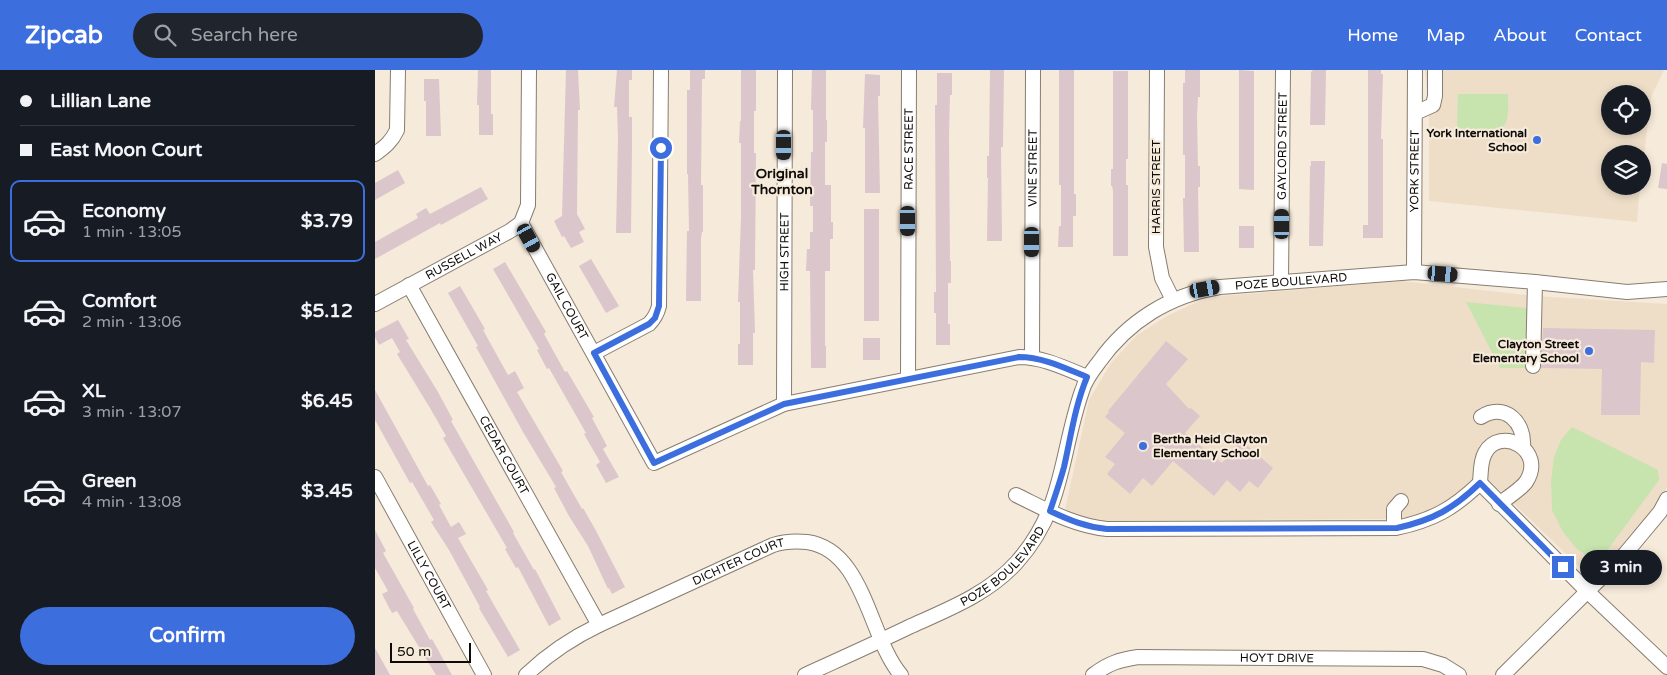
<!DOCTYPE html>
<html lang="en">
<head>
<meta charset="utf-8">
<style>
  :root { --surface:#171b24; --page:#20242c; --text:#f1f3f6; --muted:#9ea1a6; --line:#363941; --accent:#3d6ede }
  body { margin:0; font-family:"Varela Round",sans-serif; background:var(--page); color:var(--text); height:100vh; display:flex; flex-direction:column; font-size:19px; white-space:nowrap }
  * { box-sizing:border-box; margin:0 }
  p { font-size:16px; color:var(--muted) }
  .icon { flex:none; width:28px; height:28px; fill:none; stroke:currentColor; stroke-width:2; stroke-linecap:round; stroke-linejoin:round }
  .map { position:relative; flex:1; overflow:hidden }
  .sheet { display:flex; flex-direction:column; background:var(--surface); width:375px }
  .sheet>* { flex:none }
  .banner { display:grid; align-content:center; height:110px; padding:0 20px; background:var(--surface) }
  .fabs { position:absolute; left:1226px; top:15px; display:grid; gap:10px }
  .fabs a { display:grid; place-items:center; width:50px; height:50px; border-radius:50%; background:var(--surface); box-shadow:0 2px 8px #0003; font-size:25px }
  .scale { position:absolute; left:15px; bottom:12px; width:81px; box-sizing:border-box; padding-left:5px; border:2px solid #0f0b07; border-top:0; font-size:14px; line-height:18px; white-space:nowrap; color:#0f0b07; -webkit-text-stroke:4px #f6eada; paint-order:stroke }
  .end { position:absolute; width:22px; height:22px; margin:-11px; border:6px solid #3d6ede; background:#fff; box-shadow:0 0 0 2px #fff }
  .from { border-radius:50% }
  .bubble { position:absolute; height:35px; border-radius:18px; background:var(--surface); box-shadow:0 2px 8px #0003; font-size:16px; font-weight:800; line-height:35px; text-align:center }
  .car { position:absolute; width:15px; height:30px; margin:-15px -8px; border-radius:6px; box-shadow:0 0 4px 1px #0007; background:linear-gradient(#222 24%,#8ab4d8 0 40%,#222 0 76%,#8ab4d8 0 86%,#222 0) }
  .banner b { display:flex; align-items:center; gap:18px; height:48px; font-size:19px }
  .banner b+b { border-top:1px solid var(--line) }
  .banner i { width:12px; height:12px; background:var(--text) }
  ul { padding:0; list-style:none }
  li { display:flex; align-items:center; gap:15px; height:82px; margin:0 10px 8px; padding:0 10px; border:2px solid transparent; border-radius:10px }
  li div { flex:1 }
  li b { display:block; font-size:19px }
  li em { font-style:normal; font-weight:800 }
  li.current { border-color:var(--accent) }
  li>.icon { width:45px; height:45px; stroke-width:1.5 }
  .cta { display:flex; gap:10px; margin-top:auto; padding:10px 20px }
  .cta a { flex:1; height:58px; border-radius:30px; background:var(--accent); color:#fff; font-size:20px; font-weight:800; line-height:58px; text-align:center }
  header { display:flex; align-items:center; gap:30px; box-sizing:border-box; height:70px; padding:0 25px; background:var(--accent); color:#fff }
  header strong { font-size:24px }
  nav { display:flex; gap:28px; margin-inline-start:auto; font-size:18px }
  .search { width:350px; height:45px; background:var(--page); display:flex; align-items:center; gap:12px; box-sizing:border-box; padding:0 18px; border-radius:28px; color:var(--muted); font-size:19px }
  main { display:flex; flex:1; min-height:0 }
  .map>svg:first-child { display:block }
</style>
</head>
<body>
<header>
<strong>Zipcab</strong>
<div class="search"><svg class="icon" aria-label="search" viewBox="0 0 24 24"><circle cx="10" cy="10" r="6"/><path d="M15 15l6 6"/></svg>Search here</div>
<nav><a>Home</a><a>Map</a><a>About</a><a>Contact</a></nav>
</header>
<main>
<section class="sheet">
<div class="banner">
<b><i class="from"></i>Lillian Lane</b>
<b><i></i>East Moon Court</b>
</div>
<ul>
<li class="current"><svg class="icon" aria-label="car" viewBox="0 0 24 24"><path d="M5 17H2v-5l4-1 3-4h7l3 4 3 1v5h-3M9 17h6M6 11h13"/><circle cx="7" cy="17" r="2"/><circle cx="17" cy="17" r="2"/></svg><div><b>Economy</b><p>1 min · 13:05</p></div><em>$3.79</em></li>
<li><svg class="icon" aria-label="car" viewBox="0 0 24 24"><path d="M5 17H2v-5l4-1 3-4h7l3 4 3 1v5h-3M9 17h6M6 11h13"/><circle cx="7" cy="17" r="2"/><circle cx="17" cy="17" r="2"/></svg><div><b>Comfort</b><p>2 min · 13:06</p></div><em>$5.12</em></li>
<li><svg class="icon" aria-label="car" viewBox="0 0 24 24"><path d="M5 17H2v-5l4-1 3-4h7l3 4 3 1v5h-3M9 17h6M6 11h13"/><circle cx="7" cy="17" r="2"/><circle cx="17" cy="17" r="2"/></svg><div><b>XL</b><p>3 min · 13:07</p></div><em>$6.45</em></li>
<li><svg class="icon" aria-label="car" viewBox="0 0 24 24"><path d="M5 17H2v-5l4-1 3-4h7l3 4 3 1v5h-3M9 17h6M6 11h13"/><circle cx="7" cy="17" r="2"/><circle cx="17" cy="17" r="2"/></svg><div><b>Green</b><p>4 min · 13:08</p></div><em>$3.45</em></li>
</ul>
<div class="cta"><a>Confirm</a></div>
</section>
<div class="map">
<svg width="1292" height="605" viewBox="0 0 1292 605">
  <rect width="100%" height="100%" fill="#f6eada"/>
  <g fill="#eedec8" fill-rule="evenodd">
    <path d="M1050,0H1289L1276,27L1268,94V84H1235V116H1265L1262,152L1054,131V50ZM1235,24H1268V56H1235Z"/>
    <path d="M1026,211L1160,226L1292,234V417L1279,441L1254,472L1222,504L1215,507L1111,407L1104,406L1069,435L1040,447L1010,449L720,451L690,440L714,330L736,293L762,265L792,246L820,233L847,226Z"/>
  </g>
  <g fill="#c7e3ae">
    <path d="M1083,24H1133C1133,32 1134,41 1132,49C1128,67 1099,60 1085,60L1082,56Z"/>
    <path d="M1091,232L1152,238V298H1125Z"/>
    <path d="M1197,357L1283,400L1284,410L1223,493L1202,479L1188,462L1177,440L1176,411L1179,387L1186,370Z"/>
  </g>
  <g fill="#dbc6cc">
    <path d="M103,0H116V44H118V65H104V35H102Z"/>
    <path d="M191,0H203L205,40H203L202,144L210,159L204,162L209,172L196,178L189,166L187,167L179,151L187,146Z"/>
    <path d="M242,0H257V10H254V47H257V78L256,163H241L243,68L242,37H239Z"/>
    <path d="M315,0H330V9H327L326,115H328V162H327L326,168V231H311L312,161H314L313,104H312V20H315Z"/>
    <path d="M366,0H381V41H379V83H381L380,200H378L380,263H378V295H363V274H365V232H363L366,146V73H364L365,51H366Z"/>
    <path d="M437,0H451V50H452V72H450V115H456V152H458V169H455V201H450V276H451V298H436L435,201H431L432,179H435V162H438V136H435L436,82H438V40H436Z"/>
    <path d="M615,0H629L628,77H626L627,171H612L613,108H612V86H614Z"/>
    <path d="M684,0H699V124H701V146H698V177H683L684,156H686V115H684Z"/>
    <path d="M810,0H825V27H823L822,46L823,96H825V117H823L824,182H809L808,128H810V85H808V13H810Z"/>
    <path d="M864,0L879,1V120L864,119Z"/>
    <path d="M938,0H951L950,55H935L936,2Z"/>
    <path d="M993,0H1006V4H1008L1006,69H1008V168H988V155H993Z"/>
    <path d="M738,1H753V89H751V115H753V186H738V121L737,116H736V99H738Z"/>
    <path d="M562,3H577V25H575L574,66L575,191H576V213H573V254H575V275H561V243H559V222H561L560,35H562Z"/>
    <path d="M490,4L505,5V26H503L505,123H490V58H488Z"/>
    <path d="M49,9H64L66,66H51V31H49Z"/>
    <path d="M936,91H950L948,176H934L935,96H936Z"/>
    <path d="M1287,93L1292,94V119L1283,118Z"/>
    <path d="M23,100L30,113L0,130V113Z"/>
    <path d="M106,117L113,129L66,155L65,153L0,189V172L43,148L41,144L51,138L55,144Z"/>
    <rect x="489" y="139" width="15" height="112"/>
    <rect x="864" y="156" width="15" height="22"/>
    <path d="M216,189L244,236L231,243L204,196Z"/>
    <path d="M130,192L171,262L169,264L190,302L192,301L219,347L217,348L232,376L228,379L244,407L231,413L221,395L225,392L209,364L211,363L174,298L172,299L162,280L164,279L118,199Z"/>
    <path d="M85,216L110,259L108,260L133,305L140,301L149,318L142,322L188,401L186,402L207,439L208,438L220,459L250,517L237,524L234,518L233,519L213,476L194,446L179,418L181,417L148,362L101,277L103,276L73,223Z"/>
    <path d="M23,250L34,269L31,270L63,322L78,350L76,351L139,462L138,463L159,500L160,499L186,549L174,556L143,497L141,498L130,479L132,478L68,368L71,366L55,338L22,284L25,282L17,268L4,275L0,267V262Z"/>
    <path d="M1168,258L1280,260L1279,293L1266,292L1265,345H1226L1227,299L1166,298Z"/>
    <rect x="488" y="268" width="17" height="22"/>
    <path d="M791,271L813,289L791,314L814,339L816,338L825,346L810,363L847,393L866,370L898,398L883,418L874,411L865,422L852,410L839,426L798,391L777,416L768,408L755,424L732,404L740,394L730,387L750,363L730,347L734,342L733,341Z"/>
    <path d="M0,320L53,416L55,415L66,434L64,435L76,457L84,452L91,464L83,468L113,520L111,521L145,580L133,587L104,538L105,537L74,480L56,452L59,450L37,412L35,413L0,350Z"/>
    <path d="M0,460L11,481L8,483L39,538L38,539L55,570L57,569L77,605H61L22,541L17,543L7,524L13,521L0,498Z"/>
    <path d="M0,578L15,605H0Z"/>
  </g>
  <g fill="none" stroke-linecap="round" stroke-linejoin="round">
    <g stroke="#877d6f" stroke-width="16">
      <g id="minor">
        <path d="M782,0L781,177L787,208L798,230"/>
        <path d="M1040,43L1058,35L1060,26V0"/>
        <path d="M0,84C10,77 17,71 22,60L23,0"/>
        <path id="s1" d="M146,153L279,393L409,334L644,287C668,287 690,298 712,307"/>
        <path id="s2" d="M1039,202L1040,0"/>
        <path id="s3" d="M906,211L908,0"/>
        <path id="s4" d="M34,215L224,555"/>
        <path id="s5" d="M0,234L135,161L146,153L153,135L154,0"/>
        <path d="M219,283L274,254C279,249 282,244 284,236L286,0"/>
        <path id="s6" d="M657,287L658,0"/>
        <path d="M1158,296L1160,212"/>
        <path id="s7" d="M533,309L534,0"/>
        <path id="s8" d="M409,334L410,0"/>
        <path d="M1106,347C1129,332 1150,352 1148,376"/>
        <path id="s9" d="M0,407L109,605"/>
        <path d="M1105,413L1213,522L1292,597"/>
        <path d="M1105,413C1106,403 1105,392 1110,383C1125,355 1172,380 1151,412C1146,419 1132,428 1124,434"/>
        <path d="M641,425C670,439 699,456 732,459L1021,458C1058,450 1078,439 1105,413"/>
        <path d="M1019,458V439L1026,431"/>
        <path id="s10" d="M151,605C173,584 197,568 224,555L398,475C410,471 420,471 432,472C490,480 494,568 526,605"/>
        <path id="s11" d="M430,605C465,589 501,573 536,556C574,539 613,524 642,492C690,438 685,384 707,321C710,310 717,301 724,292C753,251 795,225 845,217L1039,202L1160,212L1252,222L1292,219"/>
        <path id="s12" d="M718,605C734,593 744,590 763,587L1048,589L1068,595L1084,605"/>
        <path d="M1128,605L1250,484L1285,442L1292,429"/>
      </g>
    </g>
    <use href="#minor" stroke="#fff" stroke-width="14"/>
  </g>
  <g fill="none" stroke-linecap="round" stroke-linejoin="round">
    <path stroke="#3d6ede" stroke-width="6" d="M286,78L284,236L280,248L274,254L219,283L279,393L409,334L644,287C668,287 690,298 712,307C700,336 696,366 689,397C685,412 680,426 675,441C694,450 711,457 732,459L1022,458C1058,450 1078,439 1105,413L1188,497"/>
  </g>
  <g fill="#3d6ede" stroke="#f6eada" stroke-width="2">
    <circle cx="1162" cy="70" r="5"/>
    <circle cx="1214" cy="281" r="5"/>
    <circle cx="768" cy="376" r="5"/>
  </g>
  <g text-anchor="middle" stroke-width="4.5" stroke-linejoin="round" paint-order="stroke">
    <g font-size="12" font-weight="bold" fill="#0f0b07" stroke="#f6eada" text-anchor="end">
      <text x="1152" y="67">York International<tspan x="1152" dy="14">School</tspan></text>
      <text x="1204" y="278">Clayton Street<tspan x="1204" dy="14">Elementary School</tspan></text>
      <text x="778" y="373" text-anchor="start">Bertha Heid Clayton<tspan x="778" dy="14">Elementary School</tspan></text>
    </g>
    <g font-size="12" fill="#0f0b07" stroke="#f6eada">
      <text dy="4" stroke="none"><textPath href="#s3" startOffset="135">GAYLORD STREET</textPath></text>
      <text dy="4" stroke="none"><textPath href="#s7" startOffset="230">RACE STREET</textPath></text>
      <text dy="4" stroke="none"><textPath href="#s6" startOffset="189">VINE STREET</textPath></text>
      <text dy="4" stroke="none"><textPath href="#s2" startOffset="101">YORK STREET</textPath></text>
      <text transform="translate(781 117) rotate(-90)" y="4">HARRIS STREET</text>
      <text dy="4" stroke="none"><textPath href="#s8" startOffset="152">HIGH STREET</textPath></text>
      <text dy="4" stroke="none"><textPath href="#s5" startOffset="101">RUSSELL WAY</textPath></text>
      <text dy="4" stroke="none"><textPath href="#s11" startOffset="678">POZE BOULEVARD</textPath></text>
      <text dy="4" stroke="none"><textPath href="#s1" startOffset="95">GAIL COURT</textPath></text>
      <text dy="4" stroke="none"><textPath href="#s4" startOffset="195">CEDAR COURT</textPath></text>
      <text dy="4" stroke="none"><textPath href="#s10" startOffset="242">DICHTER COURT</textPath></text>
      <text dy="4" stroke="none"><textPath href="#s11" startOffset="228">POZE BOULEVARD</textPath></text>
      <text dy="4" stroke="none"><textPath href="#s9" startOffset="112">LILLY COURT</textPath></text>
      <text dy="4" stroke="none"><textPath href="#s12" startOffset="188">HOYT DRIVE</textPath></text>
    </g>
    <g font-size="14" font-weight="bold" fill="#0f0b07" stroke="#f6eada">
      <text x="407" y="108">Original<tspan x="407" dy="16">Thornton</tspan></text>
    </g>
  </g>
</svg>
<div class="fabs">
<a><svg class="icon" aria-label="locate" viewBox="0 0 24 24"><circle cx="12" cy="12" r="6"/><path d="M12 2v4M12 18v4M2 12h4M18 12h4"/></svg></a>
<a><svg class="icon" aria-label="layers" viewBox="0 0 24 24"><path d="M12 4l9 5-9 5-9-5zM3 14l9 5 9-5"/></svg></a>
</div>
<div class="scale">50 m</div>
<i class="end from" style="left:286px;top:78px"></i>
<i class="end" style="left:1188px;top:497px"></i>
<div class="bubble" style="left:1205px;top:480px;width:82px">3 min</div>
<i class="car" style="left:409px;top:75px;rotate:180deg"></i>
<i class="car" style="left:533px;top:151px;rotate:180deg"></i>
<i class="car" style="left:907px;top:154px;rotate:0deg"></i>
<i class="car" style="left:154px;top:168px;rotate:151deg"></i>
<i class="car" style="left:657px;top:172px;rotate:180deg"></i>
<i class="car" style="left:1068px;top:204px;rotate:95deg"></i>
<i class="car" style="left:830px;top:219px;rotate:80deg"></i>
</div>
</main>
</body>
</html>
